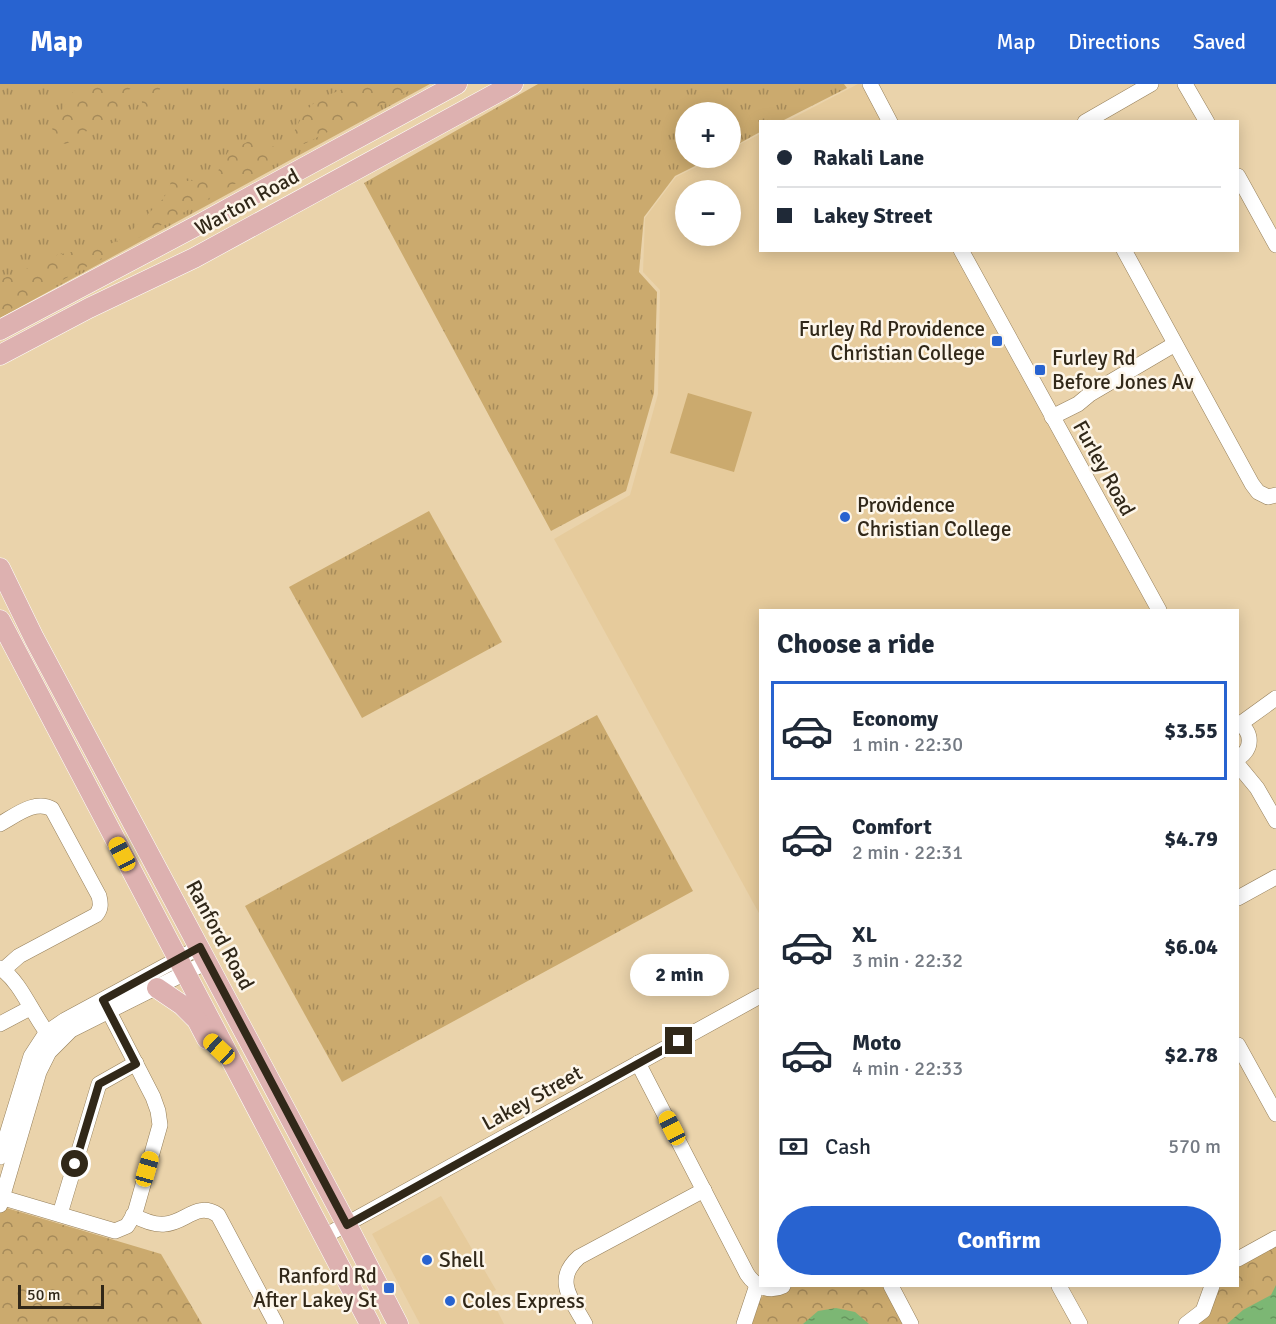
<!DOCTYPE html>
<html lang="en">
<head>
<meta charset="utf-8">
<style>
  :root { --surface:#fff; --page:#f2f2f3; --text:#1f2937; --muted:#747a83; --line:#e0e1e3; --accent:#2863d0 }
  body { margin:0; font-family:Signika,sans-serif; background:var(--page); color:var(--text); height:100vh; display:flex; flex-direction:column; font-size:22px; white-space:nowrap }
  * { box-sizing:border-box; margin:0 }
  p { font-size:20px; color:var(--muted) }
  .icon { flex:none; width:33px; height:33px; fill:none; stroke:currentColor; stroke-width:2; stroke-linecap:round; stroke-linejoin:round }
  .map { position:relative; flex:1; overflow:hidden }
  .details { position:absolute; left:759px; top:525px; width:480px; height:678px; display:flex; flex-direction:column; background:var(--surface); border-radius:0px; box-shadow:0 3px 15px #0003 }
  .details>* { flex:none }
  .top-card { position:absolute; left:759px; top:36px; width:480px; height:132px; border-radius:0px; box-shadow:0 3px 15px #0003; display:grid; align-content:center; height:132px; padding:0 18px; background:var(--surface) }
  .buttons { position:absolute; left:675px; top:18px; display:grid; gap:12px }
  .buttons a { display:grid; place-items:center; width:66px; height:66px; border-radius:50%; background:var(--surface); box-shadow:0 3px 15px #0003; font-size:30px }
  .scale { position:absolute; left:18px; bottom:15px; width:86px; box-sizing:border-box; padding-left:6px; border:3px solid #312819; border-top:0; font-size:16px; line-height:21px; white-space:nowrap; color:#312819; -webkit-text-stroke:4px #fdf6ea; paint-order:stroke }
  .end { position:absolute; width:27px; height:27px; margin:-14px; border:8px solid #312819; background:#fff; box-shadow:0 0 0 3px #fff }
  .from { border-radius:50% }
  .bubble { position:absolute; height:42px; border-radius:21px; background:var(--surface); box-shadow:0 3px 15px #0003; font-size:20px; font-weight:800; line-height:42px; text-align:center }
  .car { position:absolute; width:18px; height:36px; margin:-18px -9px; border-radius:8px; box-shadow:0 0 4px 2px #0007; background:linear-gradient(#f5c518 24%,#345 0 40%,#f5c518 0 76%,#345 0 86%,#f5c518 0) }
  .top-card b { display:flex; align-items:center; gap:21px; height:57px; font-size:22px }
  .top-card b+b { border-top:2px solid var(--line) }
  .top-card i { width:15px; height:15px; background:var(--text) }
  ul { padding:0; list-style:none }
  li { display:flex; align-items:center; gap:18px; height:99px; margin:0 12px 9px; padding:0 6px; border:3px solid transparent; border-radius:0px }
  li div { flex:1 }
  li b { display:block; font-size:22px }
  li em { font-style:normal; font-weight:800 }
  li.selected { border-color:var(--accent) }
  li>.icon { width:54px; height:54px; stroke-width:1.5 }
  h2 { padding:0 18px; font-size:27px; line-height:72px }
  .pay { display:flex; align-items:center; gap:15px; height:66px; padding:0 18px; font-size:22px }
  .pay p { margin-inline-start:auto }
  .button { display:flex; gap:12px; margin-top:auto; padding:12px 18px }
  .button a { flex:1; height:69px; border-radius:36px; background:var(--accent); color:#fff; font-size:24px; font-weight:800; line-height:69px; text-align:center }
  header { display:flex; align-items:center; gap:36px; box-sizing:border-box; height:84px; padding:0 30px; background:var(--accent); color:#fff }
  header strong { font-size:28px }
  nav { display:flex; gap:33px; margin-inline-start:auto; font-size:21px }
  .map>svg:first-child { display:block }
</style>
</head>
<body>
<header>
<strong>Map</strong>
<nav><a>Map</a><a>Directions</a><a>Saved</a></nav>
</header>
<div class="map">
<svg width="1276" height="1240" viewBox="0 0 1276 1240">
  <defs>
    <pattern id="grass-tufts" width="24" height="20" patternUnits="userSpaceOnUse" patternTransform="scale(1.5)"><rect width="24" height="20" fill="#cbaa6e"/><path d="M3 7l-1-3M5 7V3M7 7l1-3M15 17l-1-3M17 17v-4M19 17l1-3" fill="none" stroke="#a58a5a"/></pattern>
    <pattern id="forest-crowns" width="20" height="18" patternUnits="userSpaceOnUse" patternTransform="scale(1.5)"><rect width="20" height="18" fill="#cbaa6e"/><path d="M2 6a3 3 0 1 1 6 0M12 15a3 3 0 1 1 6 0" fill="none" stroke="#a58a5a"/></pattern>
    <pattern id="water-ripples" width="26" height="14" patternUnits="userSpaceOnUse" patternTransform="scale(1.5)"><rect width="26" height="14" fill="#7cb774"/><path d="M2 4q2-2 4 0t4 0M15 11q2-2 4 0t4 0" fill="none" stroke="#66955e"/></pattern>
  </defs>
  <rect width="100%" height="100%" fill="#ead3ab"/>
  <g fill="#e6cb9c" fill-rule="evenodd">
    <path d="M858,0H861L882,37L785,38Z"/>
    <path d="M760,50V166L952,167L1150,526H760V831L554,455L630,411L658,310L660,206L643,188L645,134L676,93L715,74H730L731,65ZM686,106H730V152H686Z"/>
    <path d="M441,1112L496,1206L489,1210L504,1240H420L372,1150Z"/>
  </g>
  <g fill="url(#grass-tufts)">
    <path d="M0,0H430L0,234Z"/>
    <path d="M538,0H844L847,4L782,37L760,38V48L731,64L730,28H686V74H711L675,92L644,133L639,188L657,208L654,309L626,407L551,447L364,99Z"/>
    <path d="M429,427L502,558L362,634L289,503Z"/>
    <path d="M597,631L693,807L342,998L245,822Z"/>
  </g>
  <g fill="url(#forest-crowns)">
    <path d="M78,0H164C155,9 152,24 145,35L139,29L142,19L141,6L133,3C118,12 125,16 117,24C104,37 81,51 66,60L54,57L52,42Z"/>
    <path d="M355,0H422L304,60L297,56L294,48C312,11 322,15 355,0Z"/>
    <path d="M255,54L265,62L278,63L283,73L0,231V195L10,192L57,171L110,160L124,154L162,116L169,106L172,91L181,89L187,97L203,96L217,89L228,68Z"/>
    <path d="M0,1122L161,1170L202,1240H0Z"/>
    <path d="M1276,1159V1240H1195L1217,1202H1238V1180Z"/>
    <path d="M790,1202H884L905,1240H751C759,1209 760,1211 790,1202Z"/>
  </g>
  <path fill="#cbaa6e" d="M688,309L752,328L734,388L670,369Z"/>
  <g fill="url(#water-ripples)">
    <path d="M1276,1201V1240H1227L1243,1226L1271,1211Z"/>
    <path d="M836,1224L855,1228L869,1240H803L818,1227Z"/>
  </g>
  <g fill="none" stroke-linecap="round" stroke-linejoin="round">
    <g stroke="#957f5a" stroke-width="16">
      <g id="minor">
        <path d="M870,0L890,38"/>
        <path d="M1185,0L1207,38"/>
        <path d="M1085,38L1151,0"/>
        <path d="M1238,92L1276,161"/>
        <path d="M961,166L1159,526"/>
        <path d="M1124,166L1252,400L1258,408L1268,413L1276,411"/>
        <path d="M1052,333L1078,320L1090,310L1175,260"/>
        <path d="M1238,639C1253,647 1253,666 1238,674"/>
        <path d="M1240,640L1276,614"/>
        <path d="M1238,681L1257,704L1276,737"/>
        <path d="M0,740C15,732 35,715 52,725L99,812C101,820 101,825 96,831L19,872L3,886"/>
        <path d="M1238,814L1276,793"/>
        <path d="M0,884C22,898 34,935 52,955"/>
        <path d="M0,940L30,924"/>
        <path d="M1238,961L1276,1030"/>
        <path d="M638,979L747,1190C755,1202 769,1209 783,1202"/>
        <path d="M0,1073L31,972L46,949L65,936L200,863"/>
        <path d="M0,1113L115,1147L127,1142L135,1129L160,1041L158,1027L153,1013L103,916"/>
        <path d="M0,1121L39,988L49,968L71,946L207,878"/>
        <path d="M60,1130L99,1000L136,979"/>
        <path d="M133,1131C142,1136 155,1141 165,1140C185,1139 197,1117 218,1131L276,1240"/>
        <path d="M323,1153L760,912"/>
        <path d="M1238,1175L1276,1154"/>
        <path d="M891,1202L911,1240"/>
        <path d="M1059,1202L1080,1240"/>
        <path d="M585,1240C572,1216 553,1196 579,1173L704,1106"/>
        <path d="M744,1240L757,1201"/>
        <path d="M1186,1240L1203,1227L1212,1202"/>
      </g>
    </g>
    <g stroke="#fff" stroke-width="21">
      <g id="major">
        <path d="M0,246L200,140L457,0"/>
        <path d="M0,271L89,224L194,174L513,0"/>
        <path d="M0,484L34,554L347,1141L398,1240"/>
        <path d="M0,536L370,1240"/>
        <path d="M157,904L182,921L197,936L207,955"/>
      </g>
    </g>
    <use href="#minor" stroke="#fff" stroke-width="15"/>
    <use href="#major" stroke="#ddb1b0" stroke-width="20"/>
  </g>
  <g fill="none" stroke-linecap="round" stroke-linejoin="round">
    <path stroke="#312819" stroke-width="8" d="M75,1080L99,1000L136,980L103,916L200,863L347,1141L679,957"/>
  </g>
  <g fill="#2863d0" stroke="#fdf6ea" stroke-width="2">
    <rect x="991" y="251" width="12" height="12" rx="3"/>
    <rect x="1034" y="280" width="12" height="12" rx="3"/>
    <circle cx="845" cy="433" r="6"/>
    <circle cx="427" cy="1176" r="6"/>
    <rect x="383" y="1198" width="12" height="12" rx="3"/>
    <circle cx="450" cy="1217" r="6"/>
  </g>
  <g text-anchor="middle" stroke-width="5" stroke-linejoin="round" paint-order="stroke">
    <g font-size="21" fill="#312819" stroke="#fdf6ea">
      <text transform="translate(247 118) rotate(-29)" y="7">Warton Road</text>
      <text transform="translate(1104 384) rotate(61)" y="7">Furley Road</text>
      <text transform="translate(220 851) rotate(62)" y="7">Ranford Road</text>
      <text transform="translate(532 1014) rotate(-29)" y="7">Lakey Street</text>
    </g>
    <g font-size="21" fill="#312819" stroke="#fdf6ea" text-anchor="start">
      <text x="985" y="252" text-anchor="end">Furley Rd Providence<tspan x="985" dy="24">Christian College</tspan></text>
      <text x="1052" y="281">Furley Rd<tspan x="1052" dy="24">Before Jones Av</tspan></text>
      <text x="857" y="428">Providence<tspan x="857" dy="24">Christian College</tspan></text>
      <text x="439" y="1183">Shell</text>
      <text x="377" y="1199" text-anchor="end">Ranford Rd<tspan x="377" dy="24">After Lakey St</tspan></text>
      <text x="462" y="1224">Coles Express</text>
    </g>
  </g>
</svg>
<div class="buttons">
<a>+</a>
<a>−</a>
</div>
<div class="scale">50 m</div>
<i class="end from" style="left:75px;top:1080px"></i>
<i class="end" style="left:679px;top:957px"></i>
<div class="bubble" style="left:630px;top:870px;width:99px">2 min</div>
<i class="car" style="left:122px;top:770px;rotate:332deg"></i>
<i class="car" style="left:219px;top:965px;rotate:313deg"></i>
<i class="car" style="left:672px;top:1044px;rotate:333deg"></i>
<i class="car" style="left:147px;top:1085px;rotate:16deg"></i>
<div class="top-card">
<b><i class="from"></i>Rakali Lane</b>
<b><i></i>Lakey Street</b>
</div>
<section class="details">
<h2>Choose a ride</h2>
<ul>
<li class="selected"><svg class="icon" aria-label="car" viewBox="0 0 24 24"><path d="M5 17H2v-5l4-1 3-4h7l3 4 3 1v5h-3M9 17h6M6 11h13"/><circle cx="7" cy="17" r="2"/><circle cx="17" cy="17" r="2"/></svg><div><b>Economy</b><p>1 min · 22:30</p></div><em>$3.55</em></li>
<li><svg class="icon" aria-label="car" viewBox="0 0 24 24"><path d="M5 17H2v-5l4-1 3-4h7l3 4 3 1v5h-3M9 17h6M6 11h13"/><circle cx="7" cy="17" r="2"/><circle cx="17" cy="17" r="2"/></svg><div><b>Comfort</b><p>2 min · 22:31</p></div><em>$4.79</em></li>
<li><svg class="icon" aria-label="car" viewBox="0 0 24 24"><path d="M5 17H2v-5l4-1 3-4h7l3 4 3 1v5h-3M9 17h6M6 11h13"/><circle cx="7" cy="17" r="2"/><circle cx="17" cy="17" r="2"/></svg><div><b>XL</b><p>3 min · 22:32</p></div><em>$6.04</em></li>
<li><svg class="icon" aria-label="car" viewBox="0 0 24 24"><path d="M5 17H2v-5l4-1 3-4h7l3 4 3 1v5h-3M9 17h6M6 11h13"/><circle cx="7" cy="17" r="2"/><circle cx="17" cy="17" r="2"/></svg><div><b>Moto</b><p>4 min · 22:33</p></div><em>$2.78</em></li>
</ul>
<div class="pay"><svg class="icon" aria-label="cash" viewBox="0 0 24 24"><path d="M3 7h18v10H3z"/><circle cx="12" cy="12" r="2"/></svg>Cash<p>570 m</p></div>
<div class="button"><a>Confirm</a></div>
</section>
</div>
</body>
</html>
